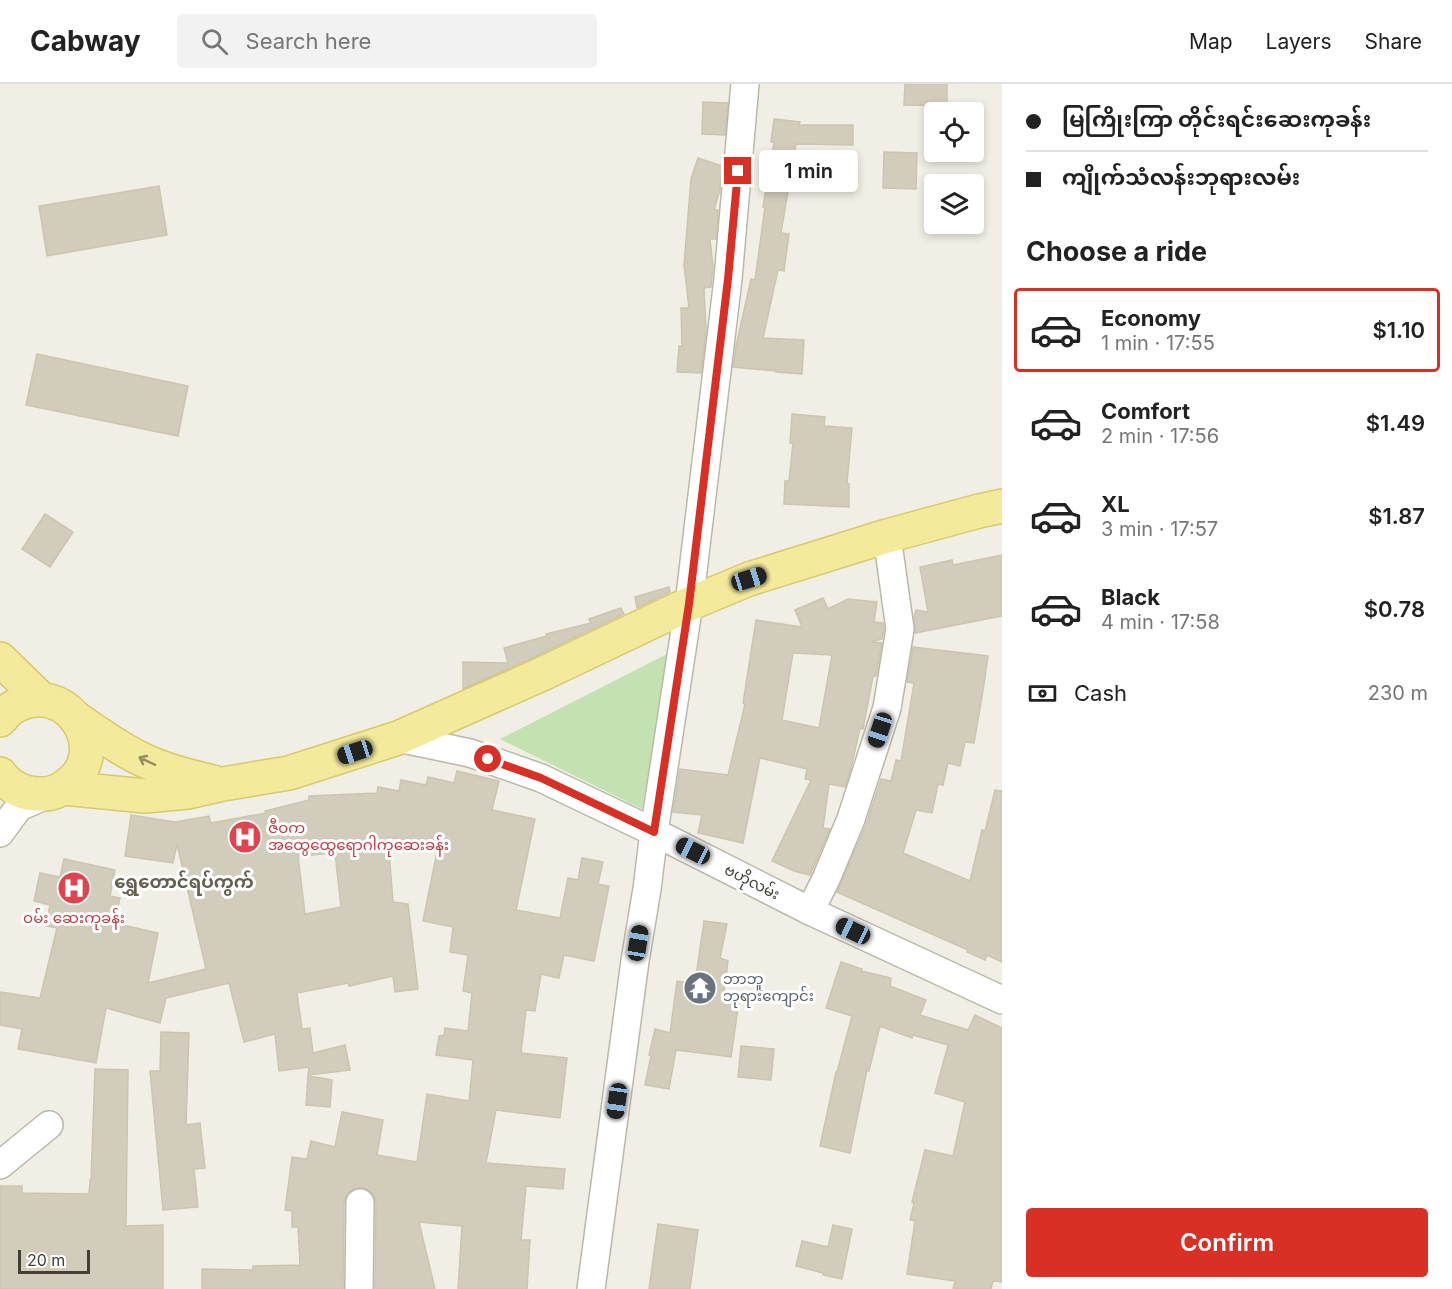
<!DOCTYPE html>
<html lang="en">
<head>
<meta charset="utf-8">
<style>
  :root { --surface:#fff; --page:#f2f2f2; --text:#222; --muted:#767676; --line:#e0e0e0; --accent:#d93025 }
  body { margin:0; font-family:Inter,"Noto Sans Myanmar",sans-serif; background:var(--page); color:var(--text); height:100vh; display:flex; flex-direction:column; font-size:22px; white-space:nowrap }
  * { box-sizing:border-box; margin:0 }
  p { font-size:20px; color:var(--muted) }
  .icon { flex:none; width:33px; height:33px; fill:none; stroke:currentColor; stroke-width:2; stroke-linecap:round; stroke-linejoin:round }
  .map { position:relative; flex:1; overflow:hidden }
  .side { display:flex; flex-direction:column; background:var(--surface); width:450px }
  .side>* { flex:none }
  .hud { display:grid; align-content:center; height:132px; padding:0 24px; background:var(--surface) }
  .buttons { position:absolute; left:924px; top:18px; display:grid; gap:12px }
  .buttons a { display:grid; place-items:center; width:60px; height:60px; border-radius:6px; background:var(--surface); box-shadow:0 3px 9px #0003; font-size:30px }
  .scale { position:absolute; left:18px; bottom:15px; width:72px; box-sizing:border-box; padding-left:6px; border:3px solid #424035; border-top:0; font-size:16px; line-height:21px; white-space:nowrap; color:#424035; -webkit-text-stroke:4px #fff; paint-order:stroke }
  .end { position:absolute; width:27px; height:27px; margin:-14px; border:8px solid #d93025; background:#fff; box-shadow:0 0 0 3px #fff }
  .from { border-radius:50% }
  .bubble { position:absolute; height:42px; border-radius:6px; background:var(--surface); box-shadow:0 3px 9px #0003; font-size:20px; font-weight:600; line-height:42px; text-align:center }
  .car { position:absolute; width:18px; height:36px; margin:-18px -9px; border-radius:8px; box-shadow:0 0 4px 2px #0007; background:linear-gradient(#222 24%,#8ab4d8 0 40%,#222 0 76%,#8ab4d8 0 86%,#222 0) }
  .hud b { display:flex; align-items:center; gap:21px; height:57px; font-size:22px }
  .hud b+b { border-top:2px solid var(--line) }
  .hud i { width:15px; height:15px; background:var(--text) }
  ul { padding:0; list-style:none }
  li { display:flex; align-items:center; gap:18px; height:84px; margin:0 12px 9px; padding:0 12px; border:3px solid transparent; border-radius:6px }
  li div { flex:1 }
  li b { display:block; font-size:22px }
  li em { font-style:normal; font-weight:600 }
  li.selected { border-color:var(--accent) }
  li>.icon { width:54px; height:54px; stroke-width:1.5 }
  h2 { padding:0 24px; font-size:27px; line-height:72px }
  .pay { display:flex; align-items:center; gap:15px; height:66px; padding:0 24px; font-size:22px }
  .pay p { margin-inline-start:auto }
  .primary-button { display:flex; gap:12px; margin-top:auto; padding:12px 24px }
  .primary-button a { flex:1; height:69px; border-radius:6px; background:var(--accent); color:#fff; font-size:24px; font-weight:600; line-height:69px; text-align:center }
  header { display:flex; align-items:center; gap:36px; box-sizing:border-box; height:84px; padding:0 30px; background:var(--surface); border-bottom:2px solid var(--line) }
  header strong { font-size:28px }
  nav { display:flex; gap:33px; margin-inline-start:auto; font-size:21px }
  .search { width:420px; height:54px; background:var(--page); display:flex; align-items:center; gap:15px; box-sizing:border-box; padding:0 21px; border-radius:6px; color:var(--muted); font-size:22px }
  main { display:flex; flex:1; min-height:0 }
  .map>svg:first-child { display:block }
</style>
</head>
<body>
<header>
<strong>Cabway</strong>
<div class="search"><svg class="icon" aria-label="search" viewBox="0 0 24 24"><circle cx="10" cy="10" r="6"/><path d="M15 15l6 6"/></svg>Search here</div>
<nav><a>Map</a><a>Layers</a><a>Share</a></nav>
</header>
<main>
<div class="map">
<svg width="1002" height="1205" viewBox="0 0 1002 1205">
  <rect width="100%" height="100%" fill="#f1efe5"/>
  <path fill="#c4e1b1" d="M669,569L642,725L500,655Z"/>
  <g fill="#d1ccbc" stroke="#cbc5b0" stroke-width="1.5" fill-rule="evenodd">
    <path d="M905,0H947V22L904,21Z"/>
    <path d="M703,18L728,19L725,51L702,50Z"/>
    <path d="M774,35L800,38L799,41H853V61L796,60L781,149L789,150L784,187L778,186L763,254L804,256L802,290L776,288V287L733,283L736,262L751,195L755,196L765,123H763L774,58H771Z"/>
    <path d="M884,68L917,69L916,105L883,104Z"/>
    <path d="M698,74L722,82L720,105L714,126H718L716,155H710L713,183L711,203L704,204L706,247L701,289L677,288L679,262H682L681,224H689L684,181L691,95Z"/>
    <path d="M159,102L167,151L47,172L39,122Z"/>
    <path d="M37,270L188,302L178,352L26,321Z"/>
    <path d="M792,330L825,333L824,342L852,344L847,399L849,400V423L784,420L785,397H789L793,359H790Z"/>
    <path d="M45,430L73,448L50,483L22,465Z"/>
    <path d="M1002,471V532L915,549L914,533L916,526L928,528L920,483L952,476L953,481Z"/>
    <path d="M669,503L670,508L637,524L635,513Z"/>
    <path d="M823,514L828,525L848,515L877,518L874,538L883,539L884,545L882,555L871,558L882,559L876,592H873L863,645L860,644L852,680L845,703L829,700L823,744L830,745L810,791L794,787L772,777L811,696L805,695L807,685L760,674L743,759L698,749L702,731L673,728L680,685L728,691L745,620L743,619L756,536L802,543L795,526ZM793,569L832,571L819,644L782,636Z"/>
    <path d="M621,524L624,530L534,573L463,605V578L508,579L504,564L547,552L546,550L591,539L589,535Z"/>
    <path d="M913,563L988,572L983,607L974,659L965,658L960,682L948,679L943,701L938,700L932,729L916,726L903,769L970,797L982,746L985,747L995,706L1002,707V878L987,871L985,876L967,868L968,866L837,808L866,741L881,695L891,697L896,676L901,677L914,599L907,598Z"/>
    <path d="M457,687L499,697L492,726L535,735L516,826L560,834L568,794L578,796L582,774L603,778L598,800L609,802L594,877L564,871L559,894L541,890L535,927L526,926L521,969L567,974L560,1034L496,1026L486,1079L565,1085L563,1105L526,1102L521,1156H530L527,1205H458L462,1142L419,1138L435,1205H375L376,1119L373,1111L368,1106L360,1103L352,1106L346,1112L344,1118L343,1205H202V1185L253,1186V1182L300,1181L298,1143H292V1127L285,1126L292,1073L307,1075L311,1057L335,1063L342,1028L383,1036L377,1071L417,1078L427,1010L469,1017L473,976L436,971L439,952L444,951L445,944L468,947L472,909L463,907L468,871L450,868L453,843L423,837L438,763L388,753L393,818L408,820L418,905L395,908L393,892L349,902L348,899L297,909L302,945L310,944L313,969L345,961L350,986L308,991L309,983L279,987L275,950L244,958L229,899L166,914L160,939L106,924L96,979L18,965L22,945L0,941V908L40,914L57,844L46,842L50,821L34,817L40,789L60,793L64,775L115,786L110,812L120,814L114,839L158,849L148,899L206,885L177,760L173,779L125,772L131,731L175,738L209,732L211,739L266,729L265,727L309,716V712L377,709L378,703L399,707L401,696L426,701L428,693L454,699ZM335,769L341,823L305,830L298,772Z"/>
    <path d="M704,837L727,840L720,874L728,877L724,908L740,910L731,973L676,966L669,1005L645,1001L651,972L649,971L655,945L670,949L677,897L695,899Z"/>
    <path d="M841,878L862,885L861,887L891,894L890,902L926,916L920,931L968,946L975,931L1002,944V1198L993,1197L991,1205H953L955,1197L907,1190L915,1137L910,1136L914,1119L912,1118L925,1066L953,1072L965,1018L935,1009L948,961L913,951L912,954L880,942L869,987L867,986L850,1069L820,1062L836,988H837L852,932L826,924Z"/>
    <path d="M161,948L189,949L186,1041L200,1039L205,1084L194,1085L198,1123L163,1126L150,987H160Z"/>
    <path d="M741,962L774,965L771,996L738,993Z"/>
    <path d="M95,985L128,986L126,1142L163,1141V1205H0V1102H22V1109L89,1110L90,1096H91Z"/>
    <path d="M308,992L332,996L330,1023L306,1021Z"/>
    <path d="M658,1140L698,1146L690,1205H649Z"/>
    <path d="M833,1141L852,1145L842,1195L823,1191V1189L796,1182L802,1157L828,1163Z"/>
  </g>
  <g fill="none" stroke-linecap="round" stroke-linejoin="round">
    <g stroke="#bbb8a9" stroke-width="30">
      <g id="street">
        <path d="M398,654L470,669L541,694L654,748L810,827L1002,916"/>
        <path d="M0,749L19,723L49,710"/>
        <path d="M810,827L826,795L851,735L887,624L900,545L887,452"/>
        <path d="M0,1081L49,1041"/>
        <path d="M359,1205L360,1119"/>
        <path d="M591,1205L635,877L647,805L654,748L689,520L728,195L745,0"/>
      </g>
    </g>
    <g stroke="#d7c96d" stroke-width="36">
      <g id="primary">
        <path d="M0,575L42,616"/>
        <path d="M77,635C101,651 124,668 150,679C170,688 191,693 213,698"/>
        <path d="M0,636C3,633 6,629 9,626C17,620 26,617 35,616C77,612 105,668 72,697C64,704 55,710 44,710C26,711 11,705 0,690"/>
        <path d="M64,704L145,712L188,708L223,700L289,689L398,654L542,590L689,520L749,495L887,452L979,427L1002,422"/>
      </g>
    </g>
    <use href="#street" stroke="#fff" stroke-width="27"/>
    <use href="#primary" stroke="#f4ea9b" stroke-width="33"/>
  </g>
  <defs><path id="oneway-shaft" d="M-6 0H5M1.5-3L5.5 0L1.5 3" fill="none" stroke-width="1.6" stroke-linecap="round" stroke-linejoin="round" transform="scale(1.5)"/></defs>
  <use stroke="#928c63" href="#oneway-shaft" transform="translate(147 677) rotate(-155)"/>
  <g fill="none" stroke-linecap="round" stroke-linejoin="round">
    <path stroke="#d93025" stroke-width="8" d="M488,675L541,694L654,748L689,520L728,195L738,87"/>
  </g>
  <defs>
    <g id="hospital-disc" transform="scale(1.725)"><circle r="9.5" fill="#e0444e" stroke="#fff"/><path d="M-5-5h3v3.5h4V-5h3V5h-3V1.5h-4V5h-3Z" fill="#fff"/></g>
    <g id="temple-disc" transform="scale(1.725)"><circle r="9.5" fill="#6b7280" stroke="#fff"/><path d="M0-6L5-2H3V0L6.5 2.5H4V6H1.5V3h-3V6H-4V2.5H-6.5L-3 0V-2H-5Z" fill="#fff"/></g>
  </defs>
  <g fill-rule="evenodd">
    <use href="#hospital-disc" x="245" y="753"/>
    <use href="#hospital-disc" x="74" y="804"/>
    <use href="#temple-disc" x="700" y="904"/>
  </g>
  <g text-anchor="middle" stroke-width="6" stroke-linejoin="round" paint-order="stroke">
    <g font-size="15" fill="#be3a42" stroke="#fff" text-anchor="start">
      <text x="268" y="749">ဇီဝက<tspan x="268" dy="17">အထွေထွေရောဂါကုဆေးခန်း</tspan></text>
      <text x="74" y="839" text-anchor="middle">ဝမ်း ဆေးကုခန်း</text>
    </g>
    <g font-size="15" fill="#424035" stroke="#fff">
      <text transform="translate(752 798) rotate(27)" y="5">ဗဟိုလမ်း</text>
    </g>
    <g font-size="15" fill="#5b616d" stroke="#fff" text-anchor="start">
      <text x="723" y="900">ဘာဘူ<tspan x="723" dy="17">ဘုရားကျောင်း</tspan></text>
    </g>
    <g font-size="18" font-weight="bold" fill="#645f4e" stroke="#fff">
      <text x="184" y="804">ရွှေတောင်ရပ်ကွက်</text>
    </g>
  </g>
</svg>
<div class="buttons">
<a><svg class="icon" aria-label="locate" viewBox="0 0 24 24"><circle cx="12" cy="12" r="6"/><path d="M12 2v4M12 18v4M2 12h4M18 12h4"/></svg></a>
<a><svg class="icon" aria-label="layers" viewBox="0 0 24 24"><path d="M12 4l9 5-9 5-9-5zM3 14l9 5 9-5"/></svg></a>
</div>
<div class="scale">20 m</div>
<i class="end from" style="left:488px;top:675px"></i>
<i class="end" style="left:738px;top:87px"></i>
<div class="bubble" style="left:759px;top:66px;width:99px">1 min</div>
<i class="car" style="left:749px;top:495px;rotate:73deg"></i>
<i class="car" style="left:880px;top:646px;rotate:198deg"></i>
<i class="car" style="left:355px;top:668px;rotate:252deg"></i>
<i class="car" style="left:693px;top:767px;rotate:297deg"></i>
<i class="car" style="left:853px;top:847px;rotate:295deg"></i>
<i class="car" style="left:638px;top:859px;rotate:9deg"></i>
<i class="car" style="left:617px;top:1017px;rotate:188deg"></i>
</div>
<section class="side">
<div class="hud">
<b><i class="from"></i>မြကြိုးကြာ တိုင်းရင်းဆေးကုခန်း</b>
<b><i></i>ကျိုက်သံလန်းဘုရားလမ်း</b>
</div>
<h2>Choose a ride</h2>
<ul>
<li class="selected"><svg class="icon" aria-label="car" viewBox="0 0 24 24"><path d="M5 17H2v-5l4-1 3-4h7l3 4 3 1v5h-3M9 17h6M6 11h13"/><circle cx="7" cy="17" r="2"/><circle cx="17" cy="17" r="2"/></svg><div><b>Economy</b><p>1 min · 17:55</p></div><em>$1.10</em></li>
<li><svg class="icon" aria-label="car" viewBox="0 0 24 24"><path d="M5 17H2v-5l4-1 3-4h7l3 4 3 1v5h-3M9 17h6M6 11h13"/><circle cx="7" cy="17" r="2"/><circle cx="17" cy="17" r="2"/></svg><div><b>Comfort</b><p>2 min · 17:56</p></div><em>$1.49</em></li>
<li><svg class="icon" aria-label="car" viewBox="0 0 24 24"><path d="M5 17H2v-5l4-1 3-4h7l3 4 3 1v5h-3M9 17h6M6 11h13"/><circle cx="7" cy="17" r="2"/><circle cx="17" cy="17" r="2"/></svg><div><b>XL</b><p>3 min · 17:57</p></div><em>$1.87</em></li>
<li><svg class="icon" aria-label="car" viewBox="0 0 24 24"><path d="M5 17H2v-5l4-1 3-4h7l3 4 3 1v5h-3M9 17h6M6 11h13"/><circle cx="7" cy="17" r="2"/><circle cx="17" cy="17" r="2"/></svg><div><b>Black</b><p>4 min · 17:58</p></div><em>$0.78</em></li>
</ul>
<div class="pay"><svg class="icon" aria-label="cash" viewBox="0 0 24 24"><path d="M3 7h18v10H3z"/><circle cx="12" cy="12" r="2"/></svg>Cash<p>230 m</p></div>
<div class="primary-button"><a>Confirm</a></div>
</section>
</main>
</body>
</html>
